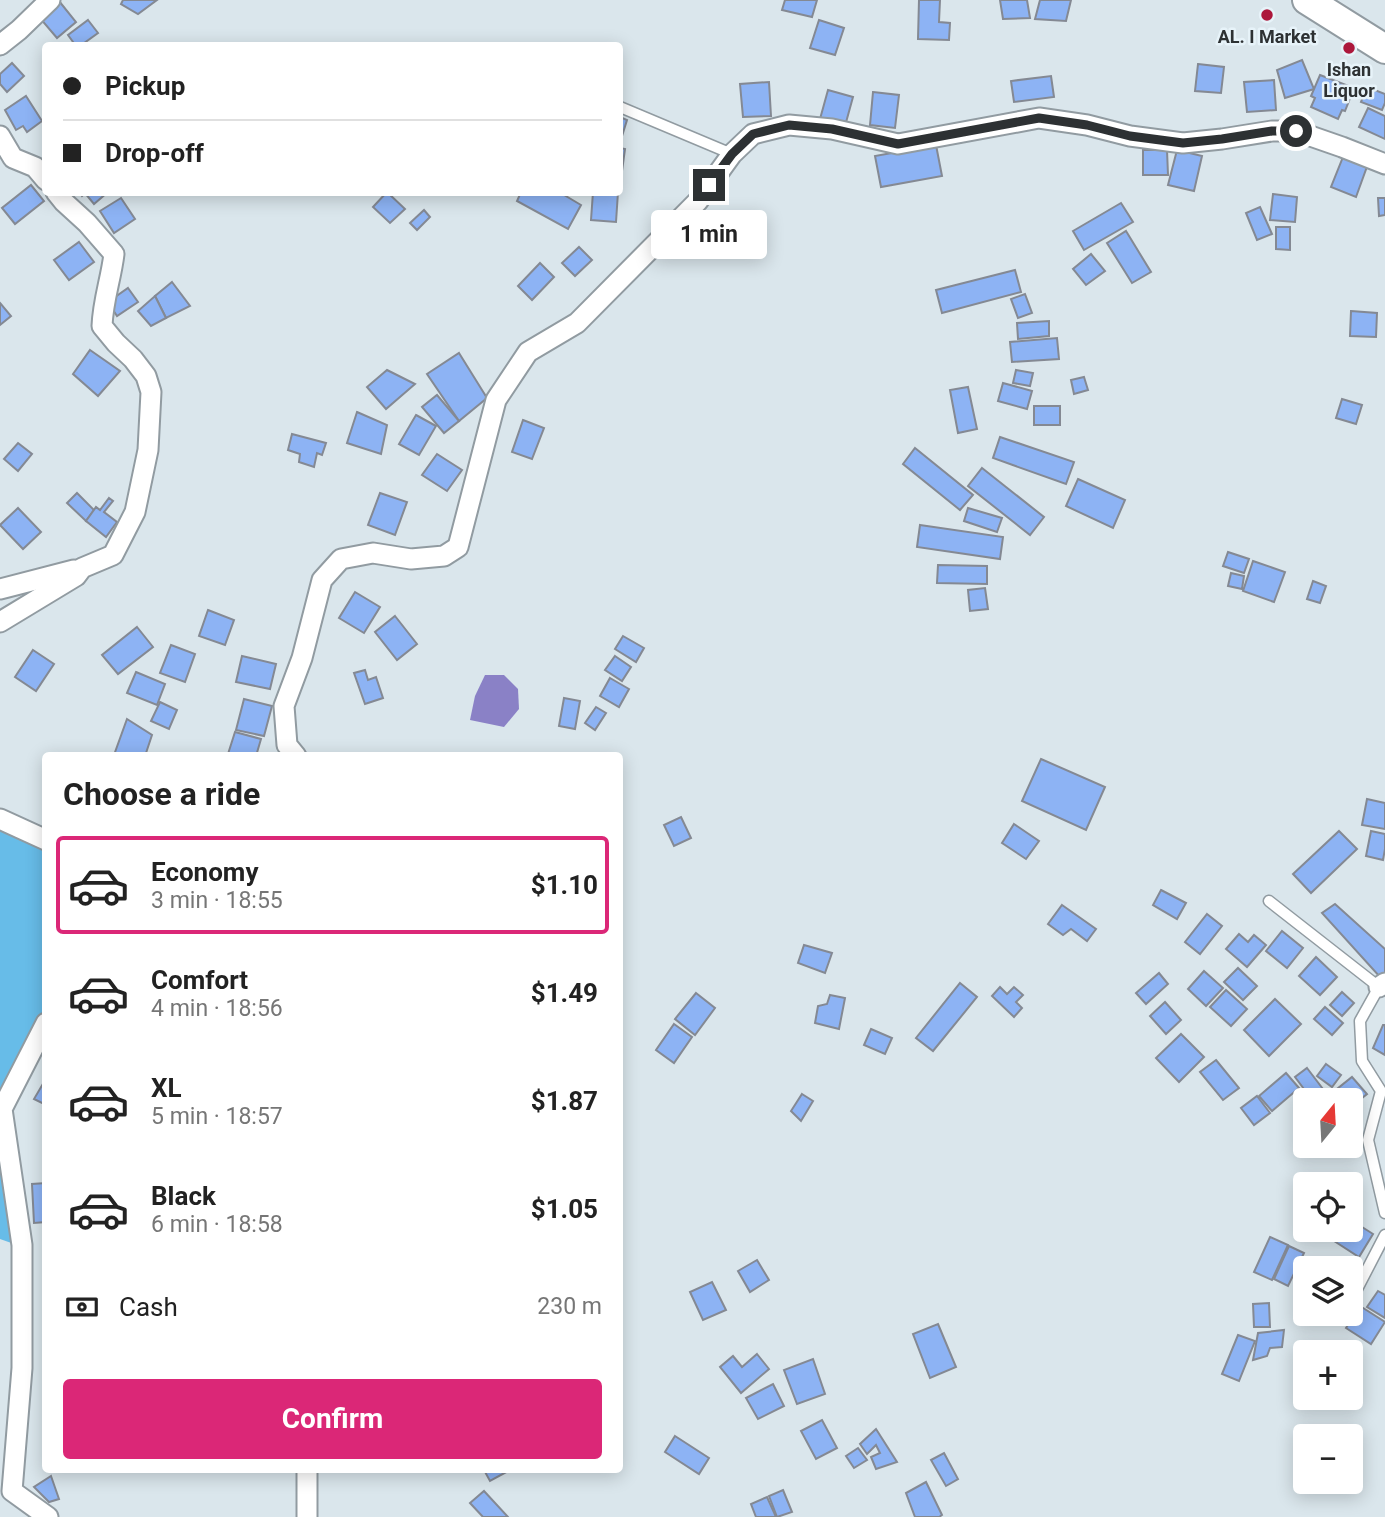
<!DOCTYPE html>
<html lang="en">
<head>
<meta charset="utf-8">
<style>
  :root { --surface:#fff; --page:#f6f6f6; --text:#222; --muted:#767676; --line:#e0e0e0; --accent:#db2777 }
  body { margin:0; font-family:Roboto,sans-serif; background:var(--page); color:var(--text); height:100vh; display:flex; flex-direction:column; font-size:26px; white-space:nowrap }
  * { box-sizing:border-box; margin:0 }
  p { font-size:23px; color:var(--muted) }
  .icon { flex:none; width:38px; height:38px; fill:none; stroke:currentColor; stroke-width:2; stroke-linecap:round; stroke-linejoin:round }
  .map { position:relative; flex:1; overflow:hidden }
  .drawer { position:absolute; left:42px; top:752px; width:581px; height:721px; display:flex; flex-direction:column; background:var(--surface); border-radius:7px; box-shadow:0 4px 18px #0003 }
  .drawer>* { flex:none }
  .guide { position:absolute; left:42px; top:42px; width:581px; height:154px; border-radius:7px; box-shadow:0 4px 18px #0003; display:grid; align-content:center; height:154px; padding:0 21px; background:var(--surface) }
  .needle { width:46px; rotate:18deg }
  .buttons { position:absolute; left:1293px; top:1088px; display:grid; gap:14px }
  .buttons a { display:grid; place-items:center; width:70px; height:70px; border-radius:7px; background:var(--surface); box-shadow:0 4px 18px #0003; font-size:35px }
  .end { position:absolute; width:32px; height:32px; margin:-16px; border:9px solid #2d3133; background:#fff; box-shadow:0 0 0 4px #fff }
  .from { border-radius:50% }
  .bubble { position:absolute; height:49px; border-radius:7px; background:var(--surface); box-shadow:0 4px 18px #0003; font-size:23px; font-weight:700; line-height:49px; text-align:center }
  .guide b { display:flex; align-items:center; gap:24px; height:66px; font-size:26px }
  .guide b+b { border-top:2px solid var(--line) }
  .guide i { width:18px; height:18px; background:var(--text) }
  ul { padding:0; list-style:none }
  li { display:flex; align-items:center; gap:21px; height:98px; margin:0 14px 10px; padding:0 7px; border:4px solid transparent; border-radius:7px }
  li div { flex:1 }
  li b { display:block; font-size:26px }
  li em { font-style:normal; font-weight:700 }
  li.active { border-color:var(--accent) }
  li>.icon { width:63px; height:63px; stroke-width:1.5 }
  h2 { padding:0 21px; font-size:32px; line-height:84px }
  .pay { display:flex; align-items:center; gap:18px; height:77px; padding:0 21px; font-size:26px }
  .pay p { margin-inline-start:auto }
  .cta { display:flex; gap:14px; margin-top:auto; padding:14px 21px }
  .cta a { flex:1; height:80px; border-radius:7px; background:var(--accent); color:#fff; font-size:28px; font-weight:700; line-height:80px; text-align:center }
  .map>svg:first-child { display:block }
</style>
</head>
<body>
<div class="map">
<svg width="1385" height="1517" viewBox="0 0 1385 1517">
  <rect width="100%" height="100%" fill="#dae6ec"/>
  <g fill="#67bce8">
    <path d="M0,827L46,848L45,1022L0,1097Z"/>
    <path d="M0,1129L17,1245L0,1239Z"/>
  </g>
  <path fill="#8a81c6" d="M485,675H504L518,689L519,709L504,727L470,720L475,696Z"/>
  <g fill="#8db3f4" stroke="#848993" stroke-width="2">
    <path d="M123,0H157L138,14L121,4Z"/>
    <path d="M785,0H817L812,17L782,10Z"/>
    <path d="M919,0H940L939,22L950,23L949,40L918,39Z"/>
    <path d="M1000,0H1027L1030,18L1003,19Z"/>
    <path d="M1040,0H1071L1066,21L1035,19Z"/>
    <path d="M59,1L76,22L57,38L39,17Z"/>
    <path d="M88,20L98,33L80,46H76L68,35Z"/>
    <path d="M819,20L844,28L835,55L810,48Z"/>
    <path d="M1302,60L1314,89L1285,98L1277,70Z"/>
    <path d="M12,63L24,76L7,92L0,84V74Z"/>
    <path d="M1198,64L1224,67L1221,93L1195,91Z"/>
    <path d="M1320,75L1354,88L1345,111L1342,110L1338,119L1311,107L1315,98L1311,96Z"/>
    <path d="M1051,76L1054,97L1014,102L1011,81Z"/>
    <path d="M1274,80L1276,110L1247,112L1244,82Z"/>
    <path d="M769,82L771,116L743,117L740,84Z"/>
    <path d="M1367,87L1385,94V103L1382,110L1361,102Z"/>
    <path d="M828,90L853,97L845,126L820,119Z"/>
    <path d="M873,92L899,95L895,128L870,125Z"/>
    <path d="M26,96L42,121L27,132L23,126L16,130L5,110Z"/>
    <path d="M1368,108L1385,116V139L1359,127Z"/>
    <path d="M620,117L627,120L622,136L620,135Z"/>
    <path d="M936,145L942,176L881,187L875,156Z"/>
    <path d="M620,148L625,149L622,171H620Z"/>
    <path d="M1143,150H1167L1168,175H1143Z"/>
    <path d="M1177,150L1202,156L1194,191L1168,185Z"/>
    <path d="M1345,152L1369,161L1356,197L1331,187Z"/>
    <path d="M31,185L44,201L15,224L2,208Z"/>
    <path d="M79,192H108L94,204L85,193L82,196Z"/>
    <path d="M387,192L405,209L390,223L373,207Z"/>
    <path d="M521,192H559L581,205L568,229L517,201Z"/>
    <path d="M593,192H618L616,222L591,220Z"/>
    <path d="M1273,194L1297,197L1295,222L1270,220Z"/>
    <path d="M121,198L135,219L114,233L100,211Z"/>
    <path d="M1378,198H1385V215L1379,216Z"/>
    <path d="M1121,203L1133,222L1084,250L1073,231Z"/>
    <path d="M1260,207L1272,234L1257,240L1246,213Z"/>
    <path d="M424,210L430,217L417,230L410,223Z"/>
    <path d="M1276,227H1290V250L1276,249Z"/>
    <path d="M1126,231L1151,272L1132,283L1107,243Z"/>
    <path d="M79,242L94,262L69,280L54,260Z"/>
    <path d="M579,247L592,260L575,276L562,263Z"/>
    <path d="M1091,254L1105,271L1086,285L1073,269Z"/>
    <path d="M540,263L554,277L532,300L518,286Z"/>
    <path d="M1015,270L1021,292L942,313L936,290Z"/>
    <path d="M172,282L190,306L166,318L155,296Z"/>
    <path d="M128,288L138,302L117,316L108,302Z"/>
    <path d="M1025,294L1032,313L1018,318L1011,299Z"/>
    <path d="M155,296L166,318L151,326L138,311Z"/>
    <path d="M0,303L11,316L0,325Z"/>
    <path d="M1351,311L1377,313L1376,337L1350,336Z"/>
    <path d="M1049,321V336L1018,339L1017,323Z"/>
    <path d="M1057,338L1059,359L1012,362L1010,342Z"/>
    <path d="M90,350L120,371L98,396L73,374Z"/>
    <path d="M459,353L487,398L459,421L427,374Z"/>
    <path d="M387,370L415,384L386,409L367,387Z"/>
    <path d="M1016,370L1033,373L1030,386L1013,383Z"/>
    <path d="M1084,377L1088,390L1074,394L1071,380Z"/>
    <path d="M1003,383L1032,391L1027,409L998,401Z"/>
    <path d="M968,387L977,429L958,433L950,390Z"/>
    <path d="M437,395L459,421L444,433L422,407Z"/>
    <path d="M1342,399L1362,405L1356,424L1336,418Z"/>
    <rect x="1034" y="406" width="26" height="19"/>
    <path d="M357,412L387,425L381,454L347,443Z"/>
    <path d="M416,415L436,426L419,455L399,444Z"/>
    <path d="M523,420L544,428L532,459L512,452Z"/>
    <path d="M292,434L326,443L322,455L317,453L314,467L299,462L300,454L288,450Z"/>
    <path d="M1000,437L1074,462L1066,484L993,458Z"/>
    <path d="M18,443L32,454L18,471L4,459Z"/>
    <path d="M915,448L973,495L960,510L903,464Z"/>
    <path d="M437,454L462,470L447,491L422,475Z"/>
    <path d="M982,468L1044,517L1030,535L968,486Z"/>
    <path d="M1078,479L1125,500L1113,528L1066,506Z"/>
    <path d="M77,493L94,510L86,521L67,503Z"/>
    <path d="M380,493L407,502L395,535L368,525Z"/>
    <path d="M109,498L113,501L104,512L117,522L106,537L86,521L96,507L100,510Z"/>
    <path d="M18,508L41,532L23,549L0,525Z"/>
    <path d="M968,508L1002,518L997,532L964,521Z"/>
    <path d="M920,525L1003,537L1000,559L917,547Z"/>
    <path d="M1228,552L1249,559L1244,573L1223,566Z"/>
    <path d="M1253,561L1285,572L1274,602L1243,591Z"/>
    <path d="M938,565L987,566V584L937,583Z"/>
    <path d="M1231,573L1244,576L1242,589L1228,586Z"/>
    <path d="M1313,581L1326,586L1320,603L1307,599Z"/>
    <path d="M985,588L988,609L970,611L968,590Z"/>
    <path d="M355,592L380,607L364,633L339,618Z"/>
    <path d="M208,610L234,620L225,645L199,636Z"/>
    <path d="M395,616L417,644L397,660L375,632Z"/>
    <path d="M137,627L153,647L118,674L102,655Z"/>
    <path d="M623,636L644,648L636,662L615,649Z"/>
    <path d="M171,645L195,654L185,682L160,673Z"/>
    <path d="M33,650L54,664L36,691L15,677Z"/>
    <path d="M242,656L276,664L270,689L236,682Z"/>
    <path d="M615,656L631,667L622,681L605,670Z"/>
    <path d="M365,670L368,680L376,677L383,698L365,704L354,673Z"/>
    <path d="M136,672L165,684L157,705L127,693Z"/>
    <path d="M610,678L629,689L619,707L600,696Z"/>
    <path d="M564,698L580,701L575,729L559,726Z"/>
    <path d="M244,699L272,706L264,736L236,730Z"/>
    <path d="M160,702L177,710L169,729L151,721Z"/>
    <path d="M596,707L606,713L595,730L585,723Z"/>
    <path d="M127,719L152,735L145,756L114,755Z"/>
    <path d="M235,732L261,739L256,756H234L228,754Z"/>
    <path d="M1041,759L1105,787L1086,830L1022,801Z"/>
    <path d="M1367,799L1385,803V829L1362,825Z"/>
    <path d="M681,817L691,838L674,846L664,825Z"/>
    <path d="M1014,824L1039,841L1026,859L1002,843Z"/>
    <path d="M1339,831L1357,849L1311,893L1293,874Z"/>
    <path d="M1371,831L1385,834V849L1383,860L1366,856Z"/>
    <path d="M1161,890L1186,903L1177,919L1153,905Z"/>
    <path d="M1335,904L1385,949V974L1380,977L1322,913Z"/>
    <path d="M1062,905L1096,929L1087,941L1071,929L1063,935L1048,924Z"/>
    <path d="M1207,914L1222,926L1200,954L1185,942Z"/>
    <path d="M1282,931L1303,948L1287,968L1266,951Z"/>
    <path d="M1239,934L1248,942L1254,935L1266,945L1247,967L1226,949Z"/>
    <path d="M804,945L832,953L825,973L798,963Z"/>
    <path d="M1316,957L1337,977L1320,995L1299,976Z"/>
    <path d="M1238,968L1257,986L1243,1000L1224,982Z"/>
    <path d="M1204,971L1223,988L1206,1006L1188,989Z"/>
    <path d="M1159,973L1168,984L1146,1004L1136,993Z"/>
    <path d="M960,983L977,997L933,1051L916,1038Z"/>
    <path d="M1000,987L1007,994L1014,987L1023,995L1016,1002L1022,1008L1014,1017L992,996Z"/>
    <path d="M1226,990L1247,1009L1231,1026L1210,1007Z"/>
    <path d="M1342,992L1354,1003L1342,1016L1330,1005Z"/>
    <path d="M696,993L715,1008L695,1035L675,1019Z"/>
    <path d="M830,995L845,998L839,1029L815,1023L818,1006L827,1004Z"/>
    <path d="M1275,999L1301,1024L1269,1056L1244,1030Z"/>
    <path d="M1165,1002L1181,1020L1166,1034L1150,1016Z"/>
    <path d="M1325,1007L1343,1023L1332,1035L1314,1019Z"/>
    <path d="M674,1024L692,1037L674,1063L656,1050Z"/>
    <path d="M1383,1025H1385V1055L1373,1048Z"/>
    <path d="M871,1029L892,1038L885,1054L864,1045Z"/>
    <path d="M1181,1034L1204,1057L1179,1082L1156,1058Z"/>
    <path d="M1216,1060L1239,1088L1223,1100L1200,1072Z"/>
    <path d="M1326,1064L1341,1075L1332,1087L1317,1076Z"/>
    <path d="M1307,1068L1326,1093L1315,1101H1313L1295,1077Z"/>
    <path d="M1286,1073L1299,1088L1272,1111L1259,1096Z"/>
    <path d="M1352,1077L1367,1094L1352,1106L1351,1101H1347L1337,1089Z"/>
    <path d="M44,1082L46,1083V1105L34,1099Z"/>
    <path d="M1337,1090L1345,1101H1325V1100Z"/>
    <path d="M802,1094L813,1101L801,1121L791,1111Z"/>
    <path d="M1257,1096L1270,1113L1254,1125L1241,1108Z"/>
    <path d="M46,1183V1222L34,1223L32,1184Z"/>
    <path d="M1351,1220L1373,1234L1359,1257L1331,1239L1336,1230H1351Z"/>
    <path d="M1270,1237L1288,1245L1272,1280L1254,1272Z"/>
    <path d="M1289,1246L1304,1253L1288,1286L1274,1279Z"/>
    <path d="M1307,1258L1326,1269H1306V1279L1295,1280Z"/>
    <path d="M757,1260L769,1280L750,1292L738,1271Z"/>
    <path d="M712,1282L726,1310L703,1320L690,1292Z"/>
    <path d="M1378,1291L1385,1295V1318L1367,1307Z"/>
    <path d="M1269,1303L1270,1327H1254L1253,1304Z"/>
    <path d="M1360,1306L1385,1322L1371,1344L1346,1328Z"/>
    <path d="M938,1324L956,1367L930,1378L913,1334Z"/>
    <path d="M1284,1330L1282,1347L1270,1348L1267,1356L1253,1360L1258,1333Z"/>
    <path d="M1238,1335L1255,1341L1239,1381L1222,1374Z"/>
    <path d="M757,1354L769,1369L741,1393L720,1367L733,1356L742,1367Z"/>
    <path d="M813,1359L825,1394L797,1404L784,1370Z"/>
    <path d="M773,1384L784,1406L758,1419L746,1398Z"/>
    <path d="M822,1420L837,1448L816,1459L801,1431Z"/>
    <path d="M876,1429L897,1462L876,1469L871,1457L880,1453L876,1445L867,1454L860,1444Z"/>
    <path d="M675,1436L709,1458L699,1474L665,1452Z"/>
    <path d="M858,1448L867,1460L854,1468L846,1456Z"/>
    <path d="M944,1453L958,1479L946,1486L931,1460Z"/>
    <path d="M484,1470H510L490,1481Z"/>
    <path d="M51,1476L59,1499L49,1502L34,1487Z"/>
    <path d="M926,1482L942,1515L939,1517H915L906,1493Z"/>
    <path d="M783,1490L792,1512L777,1517L769,1496Z"/>
    <path d="M484,1491L508,1517H483L470,1503Z"/>
    <path d="M767,1497L776,1517H756L751,1504Z"/>
  </g>
  <g fill="none" stroke-linecap="round" stroke-linejoin="round">
    <g stroke="#919ba1" stroke-width="13">
      <g id="lane">
        <path d="M620,107L732,154"/>
        <path d="M1269,901L1379,987L1360,1021L1362,1061L1381,1091L1368,1140L1385,1213"/>
        <path d="M1356,1291L1385,1235"/>
      </g>
    </g>
    <g stroke="#919ba1" stroke-width="23">
      <g id="street">
        <path d="M0,45L19,30L50,0"/>
        <path d="M0,136L13,158L35,167L46,180"/>
        <path d="M0,589L74,570"/>
        <path d="M0,622L76,576L82,568L113,555L135,512L148,450L151,392L146,376L133,359L116,343L102,326C103,300 111,279 114,254L87,223L64,202L56,192"/>
        <path d="M296,756L287,745L284,706L302,658L322,580L341,559L373,553L411,559L444,556L458,547L496,400L528,352L577,323L698,201L732,154L753,134L789,125L832,129L898,144L1039,118L1087,125L1130,136L1183,143L1222,139L1272,131H1296L1342,147L1385,164"/>
        <path d="M0,819L46,840"/>
        <path d="M1379,987L1385,983"/>
        <path d="M46,1023L2,1109L22,1245V1368L12,1491L48,1517"/>
        <path d="M307,1470V1517"/>
      </g>
    </g>
    <g stroke="#919ba1" stroke-width="32">
      <path id="secondary" d="M1307,0L1385,49"/>
    </g>
    <use href="#lane" stroke="#fff" stroke-width="10"/>
    <use href="#street" stroke="#fff" stroke-width="19"/>
    <use href="#secondary" stroke="#fff" stroke-width="28"/>
  </g>
  <g fill="none" stroke-linecap="round" stroke-linejoin="round">
    <path stroke="#2d3133" stroke-width="9" d="M709,185L732,154L753,134L789,125L832,129L898,144L1039,118L1087,125L1130,136L1183,143L1222,139L1272,131H1296"/>
  </g>
  <g fill="#ac173b" stroke="#e7f3f9" stroke-width="2.5">
    <circle cx="1267" cy="15" r="7"/>
    <circle cx="1349" cy="48" r="7"/>
  </g>
  <g text-anchor="middle" stroke-width="5" stroke-linejoin="round" paint-order="stroke">
    <g font-size="18" font-weight="bold" fill="#2d3133" stroke="#e7f3f9">
      <text x="1267" y="43">AL. I Market</text>
      <text x="1349" y="76">Ishan<tspan x="1349" dy="21">Liquor</tspan></text>
    </g>
  </g>
</svg>
<div class="buttons">
<a><svg class="needle" viewBox="-14 -14 28 28"><path d="M0-13l5 13h-10z" fill="#e53935"/><path d="M0 13l5-13h-10z" fill="#767676"/></svg></a>
<a><svg class="icon" aria-label="locate" viewBox="0 0 24 24"><circle cx="12" cy="12" r="6"/><path d="M12 2v4M12 18v4M2 12h4M18 12h4"/></svg></a>
<a><svg class="icon" aria-label="layers" viewBox="0 0 24 24"><path d="M12 4l9 5-9 5-9-5zM3 14l9 5 9-5"/></svg></a>
<a>+</a>
<a>−</a>
</div>
<i class="end from" style="left:1296px;top:131px"></i>
<i class="end" style="left:709px;top:185px"></i>
<div class="bubble" style="left:651px;top:210px;width:116px">1 min</div>
<div class="guide">
<b><i class="from"></i>Pickup</b>
<b><i></i>Drop-off</b>
</div>
<section class="drawer">
<h2>Choose a ride</h2>
<ul>
<li class="active"><svg class="icon" aria-label="car" viewBox="0 0 24 24"><path d="M5 17H2v-5l4-1 3-4h7l3 4 3 1v5h-3M9 17h6M6 11h13"/><circle cx="7" cy="17" r="2"/><circle cx="17" cy="17" r="2"/></svg><div><b>Economy</b><p>3 min · 18:55</p></div><em>$1.10</em></li>
<li><svg class="icon" aria-label="car" viewBox="0 0 24 24"><path d="M5 17H2v-5l4-1 3-4h7l3 4 3 1v5h-3M9 17h6M6 11h13"/><circle cx="7" cy="17" r="2"/><circle cx="17" cy="17" r="2"/></svg><div><b>Comfort</b><p>4 min · 18:56</p></div><em>$1.49</em></li>
<li><svg class="icon" aria-label="car" viewBox="0 0 24 24"><path d="M5 17H2v-5l4-1 3-4h7l3 4 3 1v5h-3M9 17h6M6 11h13"/><circle cx="7" cy="17" r="2"/><circle cx="17" cy="17" r="2"/></svg><div><b>XL</b><p>5 min · 18:57</p></div><em>$1.87</em></li>
<li><svg class="icon" aria-label="car" viewBox="0 0 24 24"><path d="M5 17H2v-5l4-1 3-4h7l3 4 3 1v5h-3M9 17h6M6 11h13"/><circle cx="7" cy="17" r="2"/><circle cx="17" cy="17" r="2"/></svg><div><b>Black</b><p>6 min · 18:58</p></div><em>$1.05</em></li>
</ul>
<div class="pay"><svg class="icon" aria-label="cash" viewBox="0 0 24 24"><path d="M3 7h18v10H3z"/><circle cx="12" cy="12" r="2"/></svg>Cash<p>230 m</p></div>
<div class="cta"><a>Confirm</a></div>
</section>
</div>
</body>
</html>
